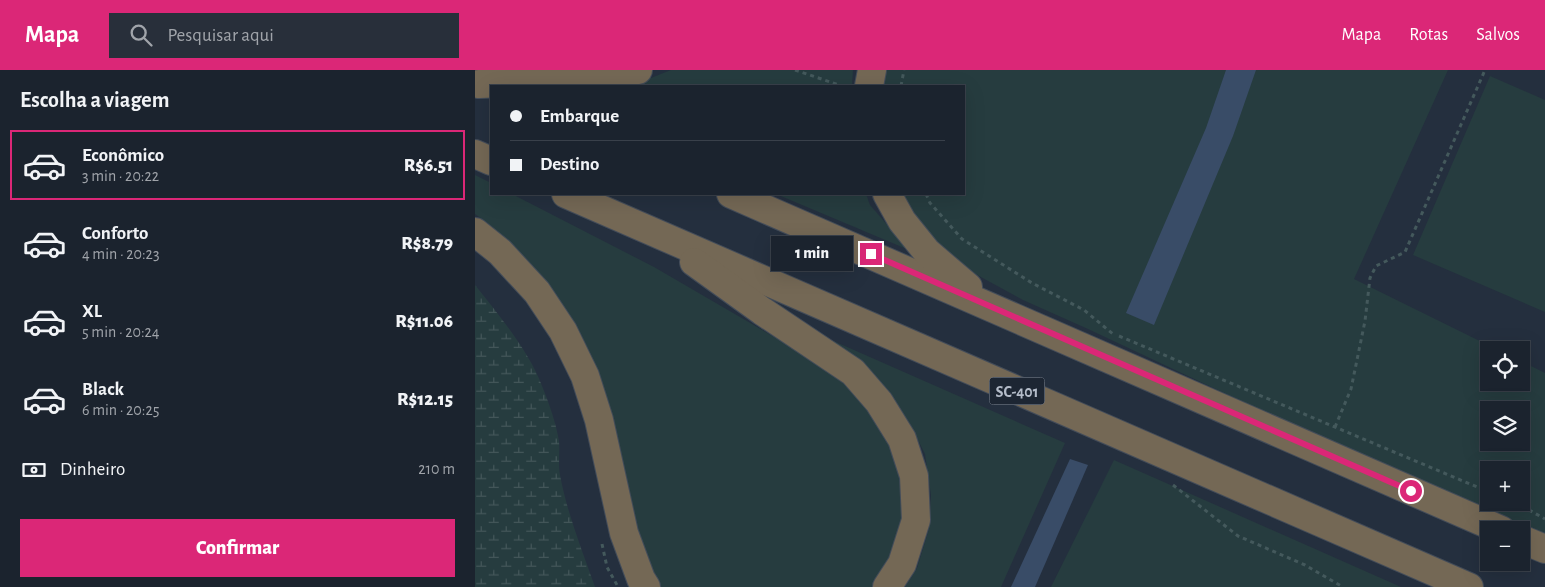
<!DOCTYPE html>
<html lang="pt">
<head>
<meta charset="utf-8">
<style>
  :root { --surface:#1b232e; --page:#282f3a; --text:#f1f3f6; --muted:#a0a4aa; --line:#39404a; --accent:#db2777 }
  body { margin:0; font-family:"Alegreya Sans",sans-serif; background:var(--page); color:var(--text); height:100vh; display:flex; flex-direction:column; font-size:19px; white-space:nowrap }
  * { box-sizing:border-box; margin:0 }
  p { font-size:16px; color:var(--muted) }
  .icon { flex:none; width:28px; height:28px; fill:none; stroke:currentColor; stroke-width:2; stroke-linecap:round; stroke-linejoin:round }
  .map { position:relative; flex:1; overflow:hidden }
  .panel { display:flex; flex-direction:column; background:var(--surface); width:475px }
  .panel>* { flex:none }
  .hud { position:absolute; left:15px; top:15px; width:475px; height:110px; border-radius:0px; box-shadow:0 5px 20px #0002,0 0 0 1px var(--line); display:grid; align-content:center; height:110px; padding:0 20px; background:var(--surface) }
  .controls { position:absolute; left:1005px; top:271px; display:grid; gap:10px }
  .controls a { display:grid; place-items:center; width:50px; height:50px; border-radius:0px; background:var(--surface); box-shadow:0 5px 20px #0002,0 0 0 1px var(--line); font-size:25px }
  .end { position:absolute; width:22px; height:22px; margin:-11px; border:6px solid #db2777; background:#fff; box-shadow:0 0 0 2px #fff }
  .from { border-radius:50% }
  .bubble { position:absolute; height:35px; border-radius:0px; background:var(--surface); box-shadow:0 5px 20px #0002,0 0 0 1px var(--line); font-size:16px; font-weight:800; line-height:35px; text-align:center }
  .hud b { display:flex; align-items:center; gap:18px; height:48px; font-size:19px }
  .hud b+b { border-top:1px solid var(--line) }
  .hud i { width:12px; height:12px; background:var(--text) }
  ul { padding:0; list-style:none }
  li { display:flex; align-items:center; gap:15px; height:70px; margin:0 10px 8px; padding:0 10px; border:2px solid transparent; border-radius:0px }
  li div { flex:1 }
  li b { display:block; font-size:19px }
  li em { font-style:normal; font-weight:800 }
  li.current { border-color:var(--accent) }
  li>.icon { width:45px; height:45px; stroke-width:1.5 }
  h2 { padding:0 20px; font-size:22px; line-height:60px }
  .pay { display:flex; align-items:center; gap:12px; height:55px; padding:0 20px; font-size:19px }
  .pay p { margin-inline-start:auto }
  .primary-button { display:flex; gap:10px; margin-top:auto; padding:10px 20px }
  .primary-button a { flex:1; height:58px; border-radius:0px; background:var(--accent); color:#fff; font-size:20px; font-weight:800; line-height:58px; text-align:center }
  header { display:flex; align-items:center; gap:30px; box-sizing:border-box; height:70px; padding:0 25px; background:var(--accent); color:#fff }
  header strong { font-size:24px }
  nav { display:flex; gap:28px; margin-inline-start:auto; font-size:18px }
  .search { width:350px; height:45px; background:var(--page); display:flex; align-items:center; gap:12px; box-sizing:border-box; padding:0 18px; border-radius:0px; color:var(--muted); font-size:19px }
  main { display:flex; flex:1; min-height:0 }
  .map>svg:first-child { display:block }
</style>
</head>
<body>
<header>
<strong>Mapa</strong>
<div class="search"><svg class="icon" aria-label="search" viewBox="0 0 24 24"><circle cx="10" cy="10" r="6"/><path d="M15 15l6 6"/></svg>Pesquisar aqui</div>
<nav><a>Mapa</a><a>Rotas</a><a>Salvos</a></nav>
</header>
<main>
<section class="panel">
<h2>Escolha a viagem</h2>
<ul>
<li class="current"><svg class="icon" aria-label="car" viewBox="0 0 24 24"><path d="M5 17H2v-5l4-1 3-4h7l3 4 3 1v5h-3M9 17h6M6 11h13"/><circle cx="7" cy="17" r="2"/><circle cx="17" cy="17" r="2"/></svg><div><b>Econômico</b><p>3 min · 20:22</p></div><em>R$6.51</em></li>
<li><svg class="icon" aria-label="car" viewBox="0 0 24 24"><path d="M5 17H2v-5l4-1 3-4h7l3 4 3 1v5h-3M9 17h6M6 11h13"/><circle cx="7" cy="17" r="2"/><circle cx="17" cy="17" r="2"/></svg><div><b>Conforto</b><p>4 min · 20:23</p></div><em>R$8.79</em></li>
<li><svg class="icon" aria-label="car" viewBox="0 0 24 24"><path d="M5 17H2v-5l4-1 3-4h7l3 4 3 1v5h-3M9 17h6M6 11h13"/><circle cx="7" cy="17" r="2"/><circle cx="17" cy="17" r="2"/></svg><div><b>XL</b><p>5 min · 20:24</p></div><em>R$11.06</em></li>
<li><svg class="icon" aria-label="car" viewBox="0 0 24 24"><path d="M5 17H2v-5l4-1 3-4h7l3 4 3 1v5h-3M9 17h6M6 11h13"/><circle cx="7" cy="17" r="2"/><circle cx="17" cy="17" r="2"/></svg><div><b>Black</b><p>6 min · 20:25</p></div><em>R$12.15</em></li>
</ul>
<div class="pay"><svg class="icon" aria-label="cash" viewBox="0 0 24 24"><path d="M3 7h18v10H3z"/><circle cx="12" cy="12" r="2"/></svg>Dinheiro<p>210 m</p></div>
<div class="primary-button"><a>Confirmar</a></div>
</section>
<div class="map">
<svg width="1070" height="517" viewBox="0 0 1070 517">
  <defs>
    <pattern id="wetland-marsh" width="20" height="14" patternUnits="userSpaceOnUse" patternTransform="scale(1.25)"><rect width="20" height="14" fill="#263c3f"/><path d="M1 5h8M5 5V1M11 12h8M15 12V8" fill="none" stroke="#435659"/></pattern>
  </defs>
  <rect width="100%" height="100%" fill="#242f3e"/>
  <g fill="#263c3f" fill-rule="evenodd">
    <path d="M196,0H378L377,16H156Z"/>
    <path d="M407,0H973L879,209L1023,280H1014V312H1046V291L1070,303V471L987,435L613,259L548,230L482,194L439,148L426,124H489V16H404ZM1014,340H1046V372H1014ZM1014,400H1046V432H1014Z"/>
    <path d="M1015,6L1070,30V242L938,185Z"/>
    <path d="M0,105L16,113V124H37L179,197L361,303L408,351L431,420L424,475L401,517H183L166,494L130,335L35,174L10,151L0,144Z"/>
    <path d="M301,124H391L395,135L434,180Z"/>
    <path d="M354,269L590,373L526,517H430L442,498L454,459L456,425L450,384L435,354L418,329Z"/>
    <path d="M639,390L926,517H576Z"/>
  </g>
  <path fill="url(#wetland-marsh)" d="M0,215C23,244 54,281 67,316C74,333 81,353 84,371C85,382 83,394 85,405C92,443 107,480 120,517H0Z"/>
  <g fill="#394c67">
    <path d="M751,0H781L758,66L679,255L651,243L731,58Z"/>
    <path d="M595,389L613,395L560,517H536Z"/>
  </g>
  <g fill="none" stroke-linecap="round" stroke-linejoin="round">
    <g stroke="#434c59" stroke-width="30">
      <g id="highway">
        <path d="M4,14L125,9L163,0"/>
        <path d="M394,16L397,0"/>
        <path d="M0,84L16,91"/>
        <path d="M91,124L994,517"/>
        <path d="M256,124L1026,460"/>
        <path d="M412,124L427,151L452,182L493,217"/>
        <path d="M0,162L25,182L62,222L88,261L110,306L124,350L149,463L166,509L171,517"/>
        <path d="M219,192L287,241L378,302L404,332L427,369L439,406L441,450L427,494L412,517"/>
        <path d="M1046,469L1070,479"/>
      </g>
    </g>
    <g stroke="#44595c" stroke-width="3" stroke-dasharray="4 4" stroke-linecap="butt">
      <path d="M320,0L367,16"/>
      <path d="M426,16L429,0"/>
      <path d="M451,124L455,133L487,169L557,213L609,240L638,264"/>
      <path d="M644,266L1014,422"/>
      <path d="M860,357L876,319L890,251L895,208L901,196L930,182L1010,0"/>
      <path d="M698,415L763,466L830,495L868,517"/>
      <path d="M1040,432L1070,449"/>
      <path d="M127,474L132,497L142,515"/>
    </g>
    <use href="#highway" stroke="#746855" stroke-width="28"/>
  </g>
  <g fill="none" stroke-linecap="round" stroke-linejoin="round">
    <path stroke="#db2777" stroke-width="6" d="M396,184L936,421"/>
  </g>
  <g text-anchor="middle" stroke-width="4" stroke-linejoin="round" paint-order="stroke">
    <rect fill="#1d2633" stroke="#878f9c" stroke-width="1" x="514.5" y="307.5" width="55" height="27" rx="4"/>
    <g font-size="16" font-weight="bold" fill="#b4bcc9">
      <text x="542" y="327">SC-401</text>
    </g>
  </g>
</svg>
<div class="controls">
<a><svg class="icon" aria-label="locate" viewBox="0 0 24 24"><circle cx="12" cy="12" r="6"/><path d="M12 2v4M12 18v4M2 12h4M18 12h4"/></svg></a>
<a><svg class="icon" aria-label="layers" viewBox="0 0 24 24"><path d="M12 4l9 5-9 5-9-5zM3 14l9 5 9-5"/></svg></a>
<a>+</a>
<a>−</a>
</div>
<i class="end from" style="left:936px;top:421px"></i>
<i class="end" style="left:396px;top:184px"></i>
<div class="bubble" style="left:296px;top:166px;width:82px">1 min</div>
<div class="hud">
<b><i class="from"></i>Embarque</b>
<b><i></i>Destino</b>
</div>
</div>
</main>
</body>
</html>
